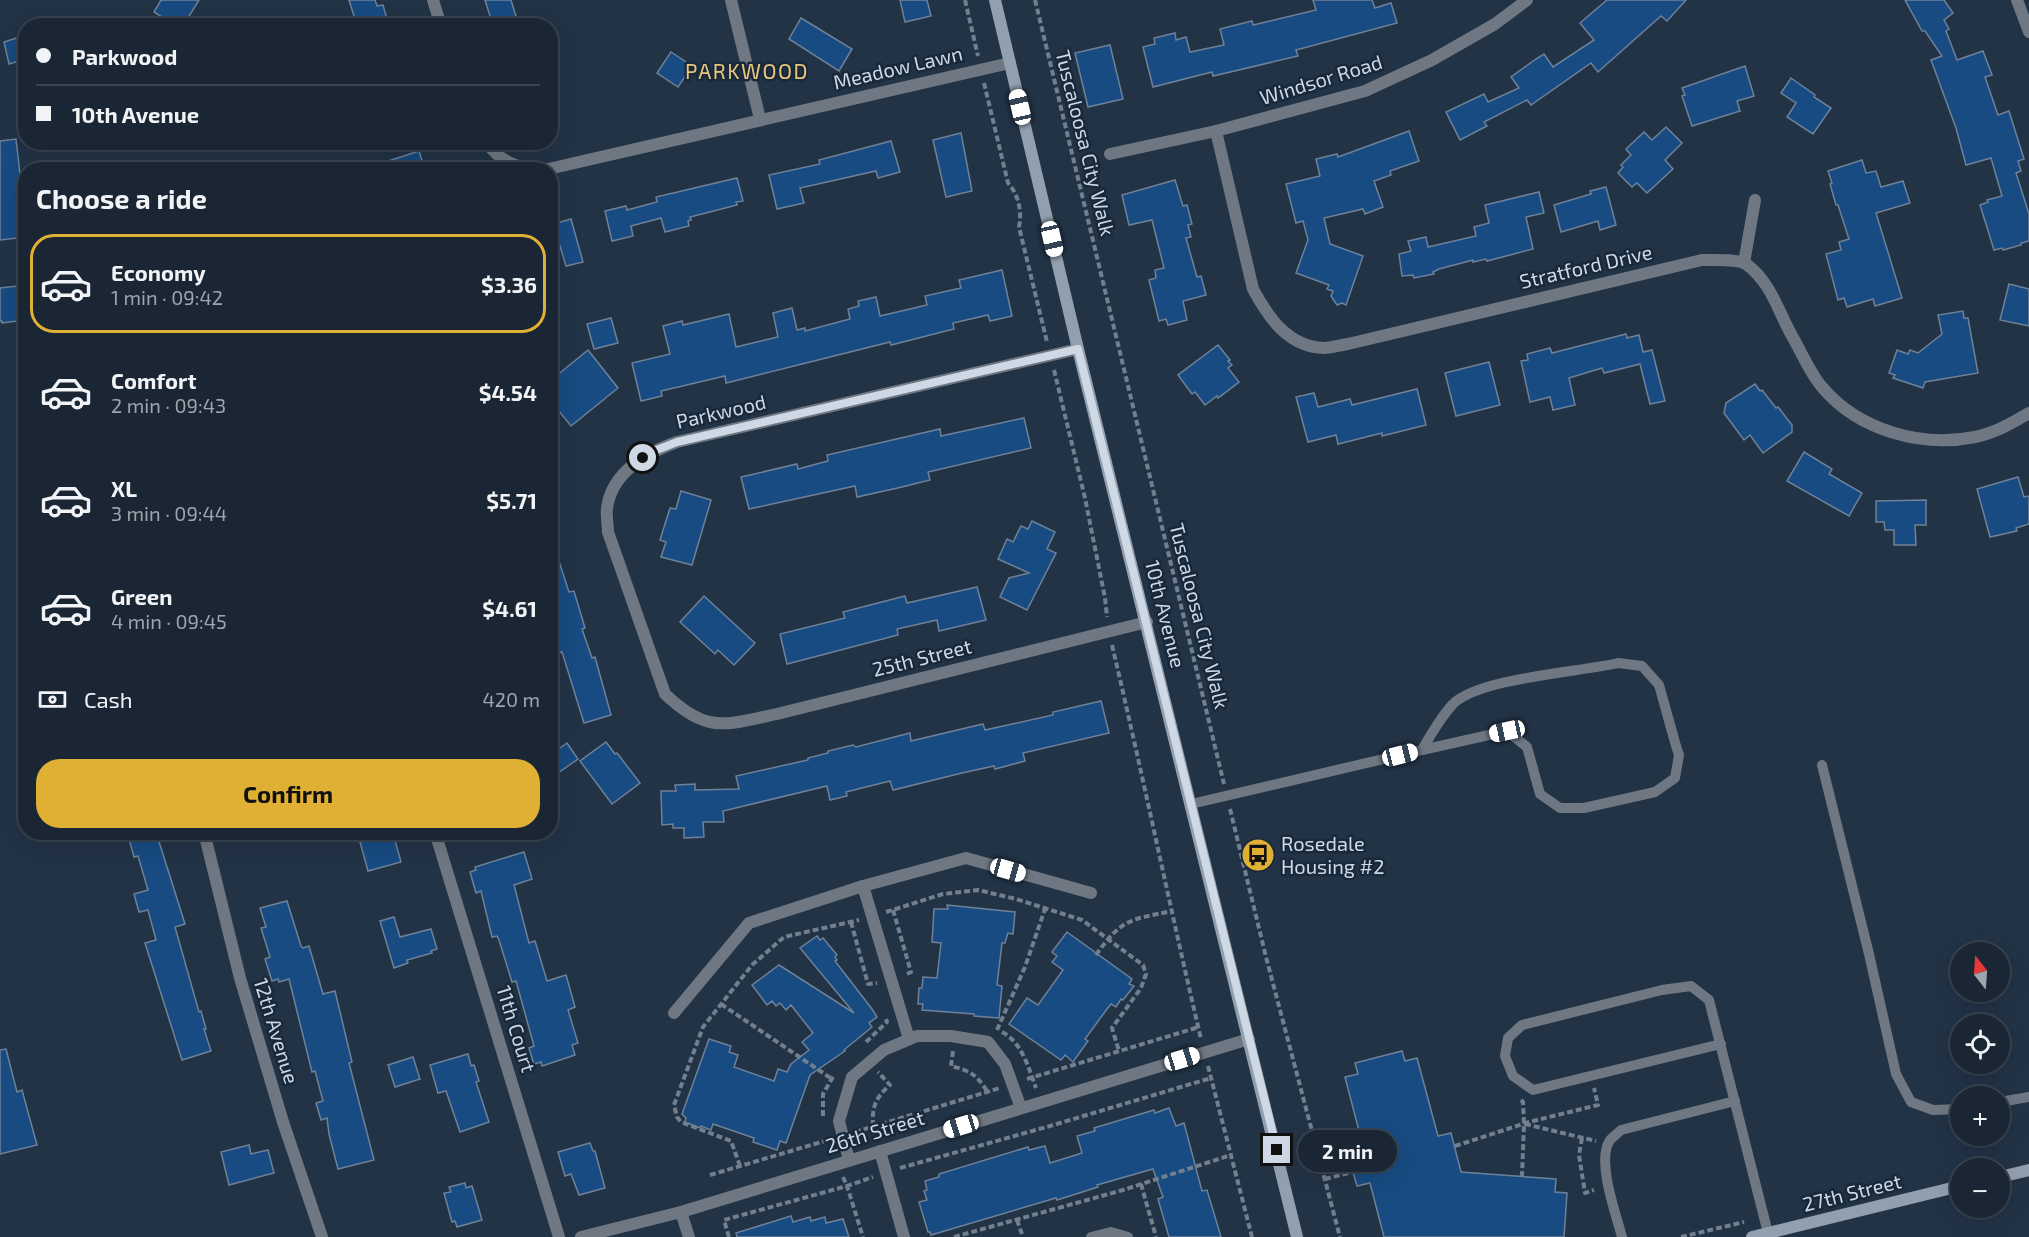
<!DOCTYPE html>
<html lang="en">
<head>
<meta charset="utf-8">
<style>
  :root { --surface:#1a2634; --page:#232e3c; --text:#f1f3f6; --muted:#9fa5ac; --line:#38434f; --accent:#e0b034 }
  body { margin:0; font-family:"Exo 2",sans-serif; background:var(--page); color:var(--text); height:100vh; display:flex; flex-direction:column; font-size:22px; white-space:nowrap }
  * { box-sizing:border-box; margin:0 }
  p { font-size:20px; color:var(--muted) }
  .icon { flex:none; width:33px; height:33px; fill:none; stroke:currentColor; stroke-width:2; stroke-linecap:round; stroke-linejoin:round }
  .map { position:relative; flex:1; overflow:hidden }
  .panel { position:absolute; left:18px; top:162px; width:540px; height:678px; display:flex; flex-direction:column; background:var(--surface); border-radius:24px; box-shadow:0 6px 24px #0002,0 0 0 2px var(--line) }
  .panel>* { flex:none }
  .top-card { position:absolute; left:18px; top:18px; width:540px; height:132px; border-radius:24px; box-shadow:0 6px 24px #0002,0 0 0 2px var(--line); display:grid; align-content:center; height:132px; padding:0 18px; background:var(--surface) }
  .needle { width:39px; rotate:343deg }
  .controls { position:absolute; left:1950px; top:942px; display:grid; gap:12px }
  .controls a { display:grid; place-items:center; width:60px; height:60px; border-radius:50%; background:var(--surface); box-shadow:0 6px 24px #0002,0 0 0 2px var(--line); font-size:30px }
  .end { position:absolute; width:27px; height:27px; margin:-14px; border:8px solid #cfd9e6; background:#111; box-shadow:0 0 0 3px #111 }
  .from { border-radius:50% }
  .bubble { position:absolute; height:42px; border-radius:21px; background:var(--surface); box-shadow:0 6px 24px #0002,0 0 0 2px var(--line); font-size:20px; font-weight:700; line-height:42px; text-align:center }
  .car { position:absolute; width:18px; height:36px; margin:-18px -9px; border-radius:8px; box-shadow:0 0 4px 2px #0007; background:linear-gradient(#fff 24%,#345 0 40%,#fff 0 76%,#345 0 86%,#fff 0) }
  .top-card b { display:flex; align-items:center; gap:21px; height:57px; font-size:22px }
  .top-card b+b { border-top:2px solid var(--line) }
  .top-card i { width:15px; height:15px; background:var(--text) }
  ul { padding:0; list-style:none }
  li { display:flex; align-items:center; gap:18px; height:99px; margin:0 12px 9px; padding:0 6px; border:3px solid transparent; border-radius:24px }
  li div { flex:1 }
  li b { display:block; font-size:22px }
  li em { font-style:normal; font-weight:700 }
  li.current { border-color:var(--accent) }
  li>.icon { width:54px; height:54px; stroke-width:1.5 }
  h2 { padding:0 18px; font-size:27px; line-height:72px }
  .pay { display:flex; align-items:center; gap:15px; height:66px; padding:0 18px; font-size:22px }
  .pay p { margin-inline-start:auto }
  .action { display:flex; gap:12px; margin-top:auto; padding:12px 18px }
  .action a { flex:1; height:69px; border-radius:24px; background:var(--accent); color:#111; font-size:24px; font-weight:700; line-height:69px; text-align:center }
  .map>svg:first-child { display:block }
</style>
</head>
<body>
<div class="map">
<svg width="2029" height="1237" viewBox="0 0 2029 1237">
  <rect width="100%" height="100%" fill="#223346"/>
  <g fill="#184b82" stroke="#6f8198" stroke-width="1.5">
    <path d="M161,0H199L183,26H176L154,12Z"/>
    <path d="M349,0H375L377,6L383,5L389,26H357Z"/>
    <path d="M485,0H511L519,26H493Z"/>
    <path d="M900,0H927L931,16L905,22Z"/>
    <path d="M1313,0H1372L1375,8L1391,3L1397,23L1296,50L1298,56L1213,76L1212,72L1153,87L1143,47L1155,44L1154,38L1175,33L1176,40L1186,37L1190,52L1224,45L1220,29L1252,21L1253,25L1316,10Z"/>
    <path d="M1607,0H1686L1667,21L1661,16L1598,72L1591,63L1531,105L1527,100L1484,122L1487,126L1460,140L1446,112L1484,94L1488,102L1519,88L1511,77L1536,59L1544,54L1553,67L1594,40L1580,23Z"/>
    <path d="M1905,0H1944L1953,13L1944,20L1949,29L1946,31L1957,60L1983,51L1992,75L1985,77L1998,115L2009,111L2024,159L2018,161L2021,171L2016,173L2029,214V241L2021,243V245L2003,250L2002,248L1994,250L1980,205L1988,202L1987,200L2002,196L1991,158L1966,165L1956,128L1931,60L1942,56L1925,31H1922Z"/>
    <path d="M801,18L852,49L839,71L789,39Z"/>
    <path d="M26,35V59L9,64L4,42Z"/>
    <path d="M1110,45L1123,99L1088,107L1075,53Z"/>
    <path d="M671,52L692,66L678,87L657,73Z"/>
    <path d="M1745,66L1754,96L1737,101L1740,111L1692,126L1682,96L1685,95L1682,88Z"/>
    <path d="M1791,78L1815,95L1814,97L1831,108L1813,134L1787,117L1796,103L1781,93Z"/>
    <path d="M1666,127L1682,143L1665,160L1673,169L1647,193L1637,183L1632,187L1618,173L1623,167L1621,165L1631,155L1626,149L1644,132L1652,140Z"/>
    <path d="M1409,131L1419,161L1390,171L1391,175L1374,181L1383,207L1365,214L1363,209L1324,218L1330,244L1363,256L1346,305L1342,303L1337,305L1331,296L1333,291L1327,289L1329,285L1296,273L1308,240L1303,221L1296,223L1286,184L1320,176L1316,159L1337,154L1338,157Z"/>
    <path d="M961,133L972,191L946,197L933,140Z"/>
    <path d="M16,139L23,201H26V237L0,240V141Z"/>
    <path d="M891,141L900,172L878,178L876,171L800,188L804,203L777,209L769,175L820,164L819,160Z"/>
    <path d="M419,151L425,170H374L373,166Z"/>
    <path d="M1862,160L1866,173L1876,171L1881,187L1903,181L1910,203L1876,213L1902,298L1875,306L1873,299L1847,307L1844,298L1838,300L1826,254L1841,250L1839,242L1849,239L1838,205H1836L1830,184L1832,183L1828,171Z"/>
    <path d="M737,178L743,201L736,202L737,205L690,217L691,220L688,221L689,226L665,232L661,218L631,226L633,236L612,241L605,211L626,206L627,210L657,202L656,197Z"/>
    <path d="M1175,180L1183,206L1187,205L1192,224L1188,225L1191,237L1186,238L1197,277L1201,276L1206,295L1183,301L1187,320L1168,325L1166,319L1159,321L1149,280L1156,278L1155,270L1164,268L1152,220L1129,225L1122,195Z"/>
    <path d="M1606,187L1616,225L1600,230L1598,221L1561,232L1554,205L1591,194L1590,191Z"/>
    <path d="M1539,192L1544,213L1526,217L1533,249L1487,261L1486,259L1473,262V260L1439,269L1433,272L1434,274L1414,278L1413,275L1402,276L1399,254L1411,251L1408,241L1426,237L1428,247L1476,236L1474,227L1489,223L1485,205Z"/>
    <path d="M571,219L583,262L566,266L560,246L553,248L550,239V225Z"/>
    <path d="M1002,270L1012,316L990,321L988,315L953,323L954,329L891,345L890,342L726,383L725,376L661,391L662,396L641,401L632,363L670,354L663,326L682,321L683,325L729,314L736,347L778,337L773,313L792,308L797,330L805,328V331L850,319L848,309L859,306L858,301L876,297L880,316L927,305L925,296L961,288L959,280Z"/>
    <path d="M2009,284L2029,289V326L2000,320Z"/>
    <path d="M26,285V320L2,323V321H0V288Z"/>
    <path d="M1963,311L1964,318H1968L1978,373L1925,382L1923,388L1893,378L1895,375L1889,373L1897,350L1908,354L1910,350L1918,353L1942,334L1938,315Z"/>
    <path d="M611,318L618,343L594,349L587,324Z"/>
    <path d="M1626,334L1627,338L1639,335L1643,352L1652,350L1665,401L1650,404L1640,364L1604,373L1602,368L1569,378L1575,405L1553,410L1550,397L1530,402L1521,361L1528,360L1527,354L1550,348L1552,353Z"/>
    <path d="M1218,345L1230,360L1228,361L1232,365L1228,368L1239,382L1218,398L1217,396L1205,405L1195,392L1192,394L1178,375Z"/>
    <path d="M588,350L618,388L571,426L550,400V381Z"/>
    <path d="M1489,362L1500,405L1456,416L1445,373Z"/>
    <path d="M1755,384L1760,391L1762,390L1776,408L1778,407L1792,425V432L1763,453L1750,435L1744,440L1724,413L1726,403Z"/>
    <path d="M1417,389L1426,425L1382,436V433L1338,444L1336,435L1308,442L1296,397L1314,393L1318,407L1350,399L1352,405Z"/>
    <path d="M1024,418L1031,448L928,472L930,480L902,487L857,497L855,486L749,509L741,477L797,464L798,469L828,461L827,455L940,429L941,436Z"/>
    <path d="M1804,452L1832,469L1829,474L1862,493L1849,516L1787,481Z"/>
    <path d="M2018,477L2024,497L2029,496V524L2016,528L2017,531L1990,537L1977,489Z"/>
    <path d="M681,491L711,500L692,565L661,557L666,542L660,540L670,508L676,509Z"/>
    <path d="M1926,500V525H1915L1916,545H1894V530H1885L1884,522H1876V501Z"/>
    <path d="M1032,521L1055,532L1047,549L1056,553L1027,610L1000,597L1009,578L1029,573L998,559L1007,539L1013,542L1021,526L1028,529Z"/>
    <path d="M550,546H554L569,592L574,591L585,628L582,629L592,658L595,657L611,715L584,723L562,652L550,655Z"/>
    <path d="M977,587L986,620L939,631L937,620L897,629L898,635L787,664L780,634L845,618L843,612L905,596L907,603Z"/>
    <path d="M704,596L755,643L734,665L718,650L715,654L680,622Z"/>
    <path d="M1101,701L1109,733L1023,753L1025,761L995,769L994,766L962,773L893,790L890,781L846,792L847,796L830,800L827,786L723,811L724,822H703L704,837L684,838V828H673V824L662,825L661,791H676L675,785L695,784V790L739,789L736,776L808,760V758L828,753V751L853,745L856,747L910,733L911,741L983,724L985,730L1053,715V712Z"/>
    <path d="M606,742L615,754L617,753L640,783L612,804L580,761Z"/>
    <path d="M567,743L578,759L558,773L550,763V755Z"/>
    <path d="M127,832H156L185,924L175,927L199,1012L201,1011L206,1029H204L211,1051L182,1060L145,943L156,940L148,910L139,912L134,894L148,890L138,856L134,857Z"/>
    <path d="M393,833L401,862L368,871L360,842Z"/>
    <path d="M524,852L532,879L514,885L529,943L535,941L547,981L566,975L575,1007L568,1010L578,1043L572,1045L575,1055L542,1066L541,1062L534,1064L529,1048L534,1046L516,981L512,982L499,940L497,936L492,937L481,891L476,893L470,872L476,870L475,867Z"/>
    <path d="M287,901L301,946L303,948L309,946L323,994L335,991L352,1062L349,1063L374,1160L338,1169L329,1134L327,1118L321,1120L316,1103L323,1101L315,1071L312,1072L289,979L279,982L278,979L272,981L265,959L270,957L261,928L266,927L260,908Z"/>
    <path d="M947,905L1015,912L1013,934L1008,933L1005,943H1002L997,985L1002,986L999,1018L974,1016V1014L922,1010L923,1004H918L919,988H922L923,977L937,978L941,943L932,942L934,909H948Z"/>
    <path d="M394,917L400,937L431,929L437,949L431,951L432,953L407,960L408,963L394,968L380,921Z"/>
    <path d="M1067,932L1132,979L1129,984L1134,986L1123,1000L1121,999L1116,1007L1111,1004L1107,1009L1085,1039L1088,1041L1073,1062L1065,1055L1061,1060L1009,1024L1027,998L1038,1005L1063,970L1052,962L1057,956L1052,952Z"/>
    <path d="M817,936L820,940L823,938L837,955L835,957L837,960L835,961L872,1009L877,1017L869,1023L872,1027L844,1050L845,1051L810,1075L786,1143L780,1141L777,1150L753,1142L754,1138L713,1124L711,1130L701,1126L700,1128L685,1122L686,1118L682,1114L709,1039L731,1046L729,1052L738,1055L734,1067L774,1081L778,1069L787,1072L791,1064L809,1050L802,1042L813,1033L791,1005L786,1010L780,1003L776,1006L772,1001L767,1005L752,985L779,965L854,1013L800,948Z"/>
    <path d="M6,1049L17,1092L22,1090L37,1145L0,1154V1050Z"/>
    <path d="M1402,1051L1405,1061L1417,1058L1438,1136L1451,1133L1461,1172L1556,1179L1555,1192L1567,1193L1564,1237H1384L1370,1183L1357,1186L1353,1172L1350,1158L1365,1154L1345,1077L1358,1074L1355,1063Z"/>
    <path d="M468,1054L471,1066L474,1065L479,1081L476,1082L489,1122L460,1132L446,1091L438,1093L430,1065Z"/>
    <path d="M413,1057L420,1079L395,1087L388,1065Z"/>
    <path d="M1169,1108L1176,1126L1184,1123L1202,1191L1207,1190L1221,1237H1169L1158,1199L1163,1197L1153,1169L1097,1185L1098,1187L1057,1200L1056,1198L931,1235L930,1232H928L919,1202L927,1200L924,1191L927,1190L925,1181L939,1177V1174L1028,1147L1029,1150L1045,1146L1050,1163L1082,1153L1077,1136L1095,1131L1094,1128L1154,1110L1155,1113Z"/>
    <path d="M590,1143L593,1151H595L605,1188L579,1195L571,1174L565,1176L558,1152Z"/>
    <path d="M249,1145L251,1154L268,1150L274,1173L229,1185L221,1152Z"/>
    <path d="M465,1183L466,1188L472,1186L482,1220L457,1227L455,1221L452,1222L444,1193L451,1192L449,1187Z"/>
    <path d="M791,1216L793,1222L810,1217L811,1221L825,1217L826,1223L843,1219L849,1237H737L736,1233Z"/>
  </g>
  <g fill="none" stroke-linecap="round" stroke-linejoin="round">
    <g stroke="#717f8f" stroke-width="4" stroke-dasharray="6 3" stroke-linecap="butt">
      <path d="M965,0L978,56"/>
      <path d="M1035,0L1224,784"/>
      <path d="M984,83L1008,183C1019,195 1022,212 1019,227L1047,342"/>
      <path d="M1054,370L1085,498L1105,598L1107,617"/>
      <path d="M1112,645C1143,776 1170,908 1201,1039"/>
      <path d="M1230,809L1266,957L1340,1237"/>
      <path d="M893,910L911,972L905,975"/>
      <path d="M886,912L943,894L978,890L1016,899L1082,920L1143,965L1146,974L1141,988L1112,1028L1119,1051"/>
      <path d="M851,922L868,984L877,983"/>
      <path d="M1096,955C1122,918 1130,920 1172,911"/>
      <path d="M721,1004L832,1079"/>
      <path d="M997,1030L1025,967L1045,909"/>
      <path d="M1002,1032C1022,1042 1029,1069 1036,1088"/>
      <path d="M866,1042L887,1022L886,1019"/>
      <path d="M953,1051L951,1066C970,1071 976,1074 987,1091"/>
      <path d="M1208,1066L1252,1237"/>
      <path d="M1027,1079L1199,1027"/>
      <path d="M1521,1100L1523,1102L1524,1124L1522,1176"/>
      <path d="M823,1116V1094L834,1075"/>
      <path d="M1525,1124L1596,1141"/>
      <path d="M873,1126C872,1107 875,1098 890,1085L878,1072"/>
      <path d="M855,1132L1000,1088"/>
      <path d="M1582,1138L1579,1155L1585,1193L1594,1190"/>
      <path d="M1455,1146L1529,1122L1598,1105L1594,1088"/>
      <path d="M740,1166L731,1141L681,1122L677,1117L674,1105L703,1027L752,965L784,937L859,920"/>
      <path d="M900,1168L1050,1126L1211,1078"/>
      <path d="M710,1175L828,1140"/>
      <path d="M843,1177L847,1186L873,1177"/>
      <path d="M1325,1179L1353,1172"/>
      <path d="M1141,1184L1156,1237"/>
      <path d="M1017,1220L1023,1237"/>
      <path d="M729,1237L724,1220L847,1186L863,1237"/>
      <path d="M954,1237L1123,1190L1231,1155"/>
      <path d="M1681,1237L1744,1222"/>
    </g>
    <g stroke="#6f7882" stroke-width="10">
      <path d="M1618,663L1642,666L1659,685L1676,746L1679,755L1675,778L1655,792L1584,808H1560L1540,794L1527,747L1507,731L1422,750C1431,734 1441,717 1453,704C1479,678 1580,672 1618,663Z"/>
      <path d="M1822,765L1869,954L1896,1074L1911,1102L1933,1110L1960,1109"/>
      <path d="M1191,804L1422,750"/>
      <path d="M1721,1044L1533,1090L1513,1076L1505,1056L1508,1038L1522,1025L1662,990L1691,986L1709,1000L1768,1233"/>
      <path d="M2000,1102L2029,1097"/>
      <path d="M1091,1237L1111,1232L1128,1237"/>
      <path d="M1622,1237C1616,1214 1596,1160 1610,1140C1613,1137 1618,1133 1621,1130L1735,1101"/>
    </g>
    <g stroke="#6f7882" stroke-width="12">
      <path d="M433,0L441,26"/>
      <path d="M731,0L760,119"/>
      <path d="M2017,0L2029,32"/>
      <path d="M1216,131L1253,289C1268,317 1288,347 1324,348C1331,348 1340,345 1348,344L1702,260C1712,260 1739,259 1746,264C1771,282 1778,311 1792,336C1802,353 1810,373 1822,387C1858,430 1921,448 1975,437C1995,433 2012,423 2029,413"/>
      <path d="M486,142C499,160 513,166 534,170"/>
      <path d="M1110,154L1216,131L1365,91L1432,60L1495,24L1527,0"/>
      <path d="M544,170L1010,63"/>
      <path d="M1744,263L1755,200"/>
      <path d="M1078,349L677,442C646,453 612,472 607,508C606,516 608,525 608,532L665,694C707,734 724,725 777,714L1147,622"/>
      <path d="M204,832L240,978L283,1122L322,1237"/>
      <path d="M435,832L559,1237"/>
      <path d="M863,886L909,1039"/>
      <path d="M674,1013L749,923L863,886L966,858L1091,893"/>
      <path d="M880,1151L904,1237"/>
      <path d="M849,1160L839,1121L852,1077L884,1050L917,1036H951L988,1042L1005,1064L1021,1108"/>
      <path d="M681,1212L689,1237"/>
      <path d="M581,1237L681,1212L1249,1039"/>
    </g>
    <g stroke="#929faf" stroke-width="12">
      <path d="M995,0L1078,349L1297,1237"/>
      <path d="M2000,1177L2029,1170"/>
      <path d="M1752,1237L1960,1186"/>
    </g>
  </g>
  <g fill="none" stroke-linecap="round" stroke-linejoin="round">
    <path stroke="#cfd9e6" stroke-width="8" d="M643,458L654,451L677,442L1078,349L1277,1150"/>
  </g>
  <defs>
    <g id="bus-disc" transform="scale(1.725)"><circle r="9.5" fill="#e0b034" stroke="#19293c"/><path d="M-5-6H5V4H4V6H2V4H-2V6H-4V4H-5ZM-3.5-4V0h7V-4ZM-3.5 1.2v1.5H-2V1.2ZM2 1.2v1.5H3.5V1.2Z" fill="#111"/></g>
  </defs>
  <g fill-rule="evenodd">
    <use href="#bus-disc" x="1258" y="855"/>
  </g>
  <g text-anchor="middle" stroke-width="5" stroke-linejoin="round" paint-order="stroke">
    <g font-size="20" fill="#cfd9e6" stroke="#19293c">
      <text transform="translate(898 68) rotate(-13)" y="7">Meadow Lawn</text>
      <text transform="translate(1321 80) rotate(-17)" y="7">Windsor Road</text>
      <text transform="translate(1085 143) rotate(76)" y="7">Tuscaloosa City Walk</text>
      <text transform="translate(1586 267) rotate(-13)" y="7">Stratford Drive</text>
      <text transform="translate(721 412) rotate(-13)" y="7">Parkwood</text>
      <text transform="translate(1165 614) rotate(76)" y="7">10th Avenue</text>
      <text transform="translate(1199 616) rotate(76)" y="7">Tuscaloosa City Walk</text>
      <text transform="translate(922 658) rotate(-14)" y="7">25th Street</text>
      <text transform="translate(516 1029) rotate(73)" y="7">11th Court</text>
      <text transform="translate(276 1031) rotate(73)" y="7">12th Avenue</text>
      <text transform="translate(875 1132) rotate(-17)" y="7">26th Street</text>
      <text transform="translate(1852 1193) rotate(-14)" y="7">27th Street</text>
    </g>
    <g font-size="20" fill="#cfd9e6" stroke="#19293c" text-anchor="start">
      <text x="1281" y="851">Rosedale<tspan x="1281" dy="23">Housing #2</tspan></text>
    </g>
    <g font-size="21" letter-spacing="1.5" fill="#e8c67c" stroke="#19293c">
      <text x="747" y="79">PARKWOOD</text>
    </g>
  </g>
</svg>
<div class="controls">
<a><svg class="needle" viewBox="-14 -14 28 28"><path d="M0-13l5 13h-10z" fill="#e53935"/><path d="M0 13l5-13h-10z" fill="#9fa5ac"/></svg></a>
<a><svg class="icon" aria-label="locate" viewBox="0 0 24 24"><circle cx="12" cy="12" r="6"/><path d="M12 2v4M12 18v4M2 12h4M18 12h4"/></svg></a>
<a>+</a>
<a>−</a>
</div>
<i class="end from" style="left:643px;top:458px"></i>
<i class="end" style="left:1277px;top:1150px"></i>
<div class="bubble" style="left:1298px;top:1130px;width:99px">2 min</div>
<i class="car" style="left:1020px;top:107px;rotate:347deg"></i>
<i class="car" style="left:1052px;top:239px;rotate:167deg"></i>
<i class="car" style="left:1507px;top:731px;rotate:258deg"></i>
<i class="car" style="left:1400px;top:755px;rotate:76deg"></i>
<i class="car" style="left:1008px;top:870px;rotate:106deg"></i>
<i class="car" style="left:1182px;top:1059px;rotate:73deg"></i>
<i class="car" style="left:961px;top:1126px;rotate:253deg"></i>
<div class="top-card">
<b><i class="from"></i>Parkwood</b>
<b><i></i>10th Avenue</b>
</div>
<section class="panel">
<h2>Choose a ride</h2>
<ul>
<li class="current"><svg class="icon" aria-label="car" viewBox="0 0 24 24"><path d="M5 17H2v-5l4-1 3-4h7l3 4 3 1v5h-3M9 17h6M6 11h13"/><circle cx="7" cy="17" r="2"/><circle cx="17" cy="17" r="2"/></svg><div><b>Economy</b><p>1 min · 09:42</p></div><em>$3.36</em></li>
<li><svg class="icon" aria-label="car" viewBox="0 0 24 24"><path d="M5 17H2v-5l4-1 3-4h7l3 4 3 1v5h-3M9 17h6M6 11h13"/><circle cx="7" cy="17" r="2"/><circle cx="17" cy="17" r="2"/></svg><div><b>Comfort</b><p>2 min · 09:43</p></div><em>$4.54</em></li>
<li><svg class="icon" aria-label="car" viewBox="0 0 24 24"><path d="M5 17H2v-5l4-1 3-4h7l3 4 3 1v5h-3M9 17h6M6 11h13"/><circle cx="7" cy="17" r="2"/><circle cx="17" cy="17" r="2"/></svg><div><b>XL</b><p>3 min · 09:44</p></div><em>$5.71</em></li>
<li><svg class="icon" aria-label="car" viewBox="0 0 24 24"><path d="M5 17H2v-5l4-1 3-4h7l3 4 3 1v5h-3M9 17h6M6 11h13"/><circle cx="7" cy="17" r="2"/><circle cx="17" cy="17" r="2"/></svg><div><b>Green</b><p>4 min · 09:45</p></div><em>$4.61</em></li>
</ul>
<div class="pay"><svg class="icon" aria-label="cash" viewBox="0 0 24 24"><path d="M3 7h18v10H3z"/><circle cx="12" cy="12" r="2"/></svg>Cash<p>420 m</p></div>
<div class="action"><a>Confirm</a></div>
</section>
</div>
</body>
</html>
